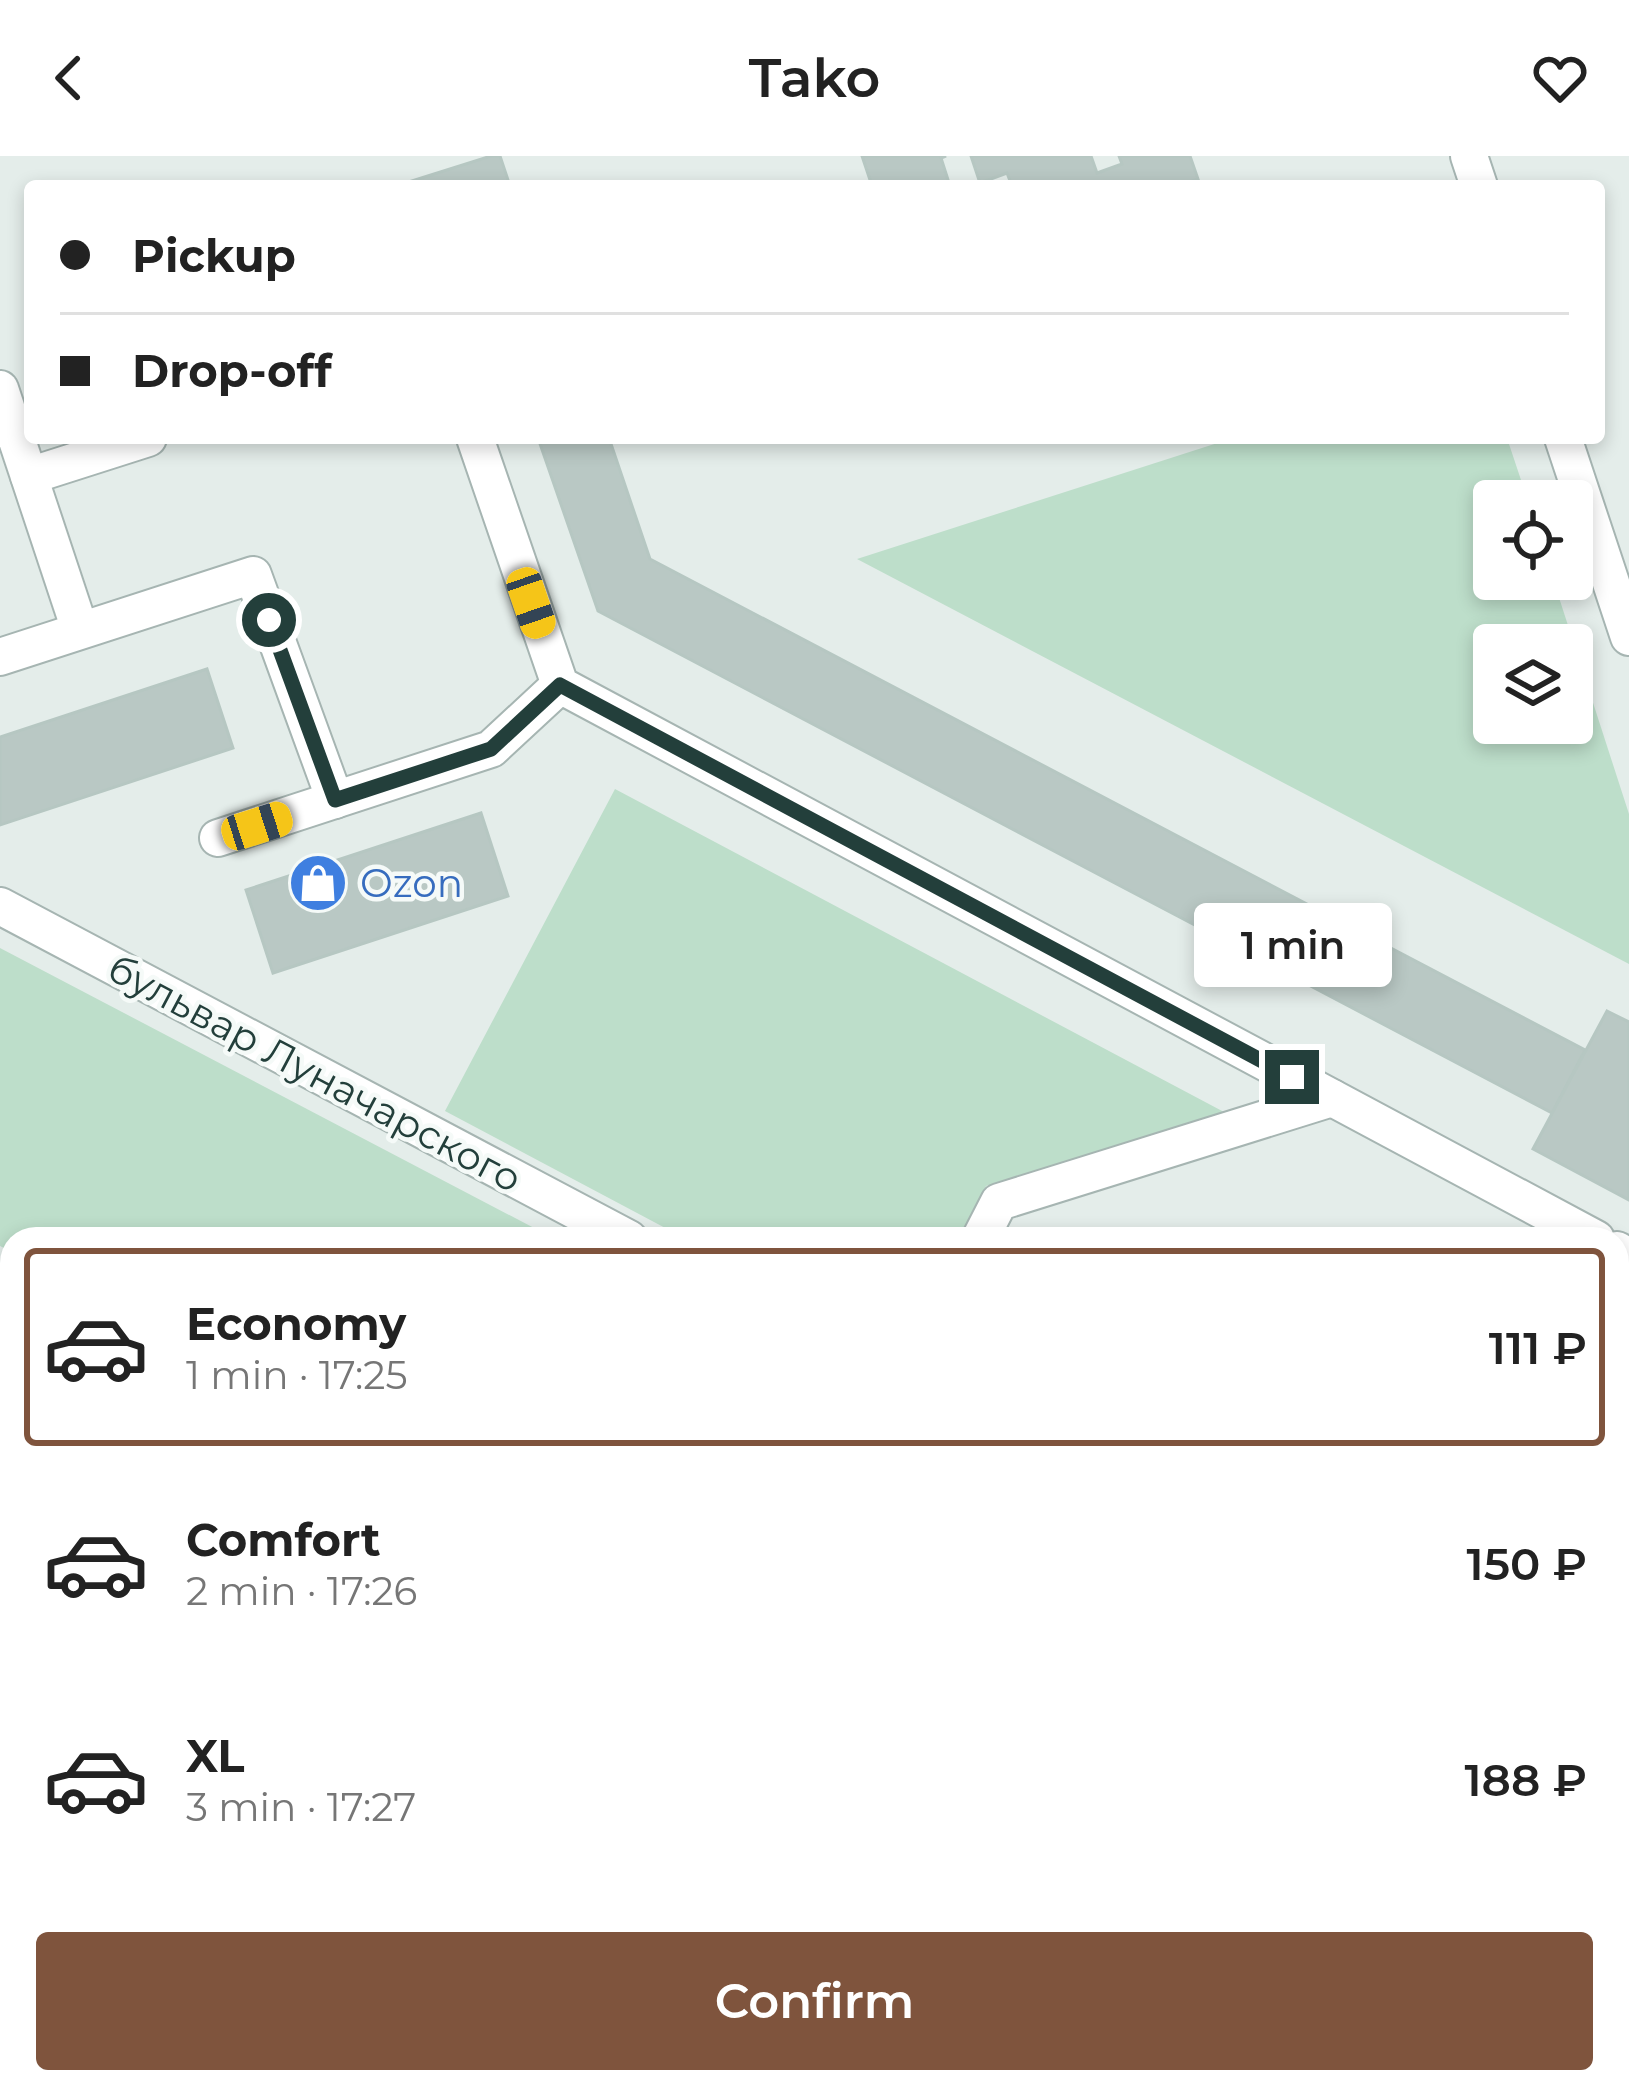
<!DOCTYPE html>
<html lang="en">
<head>
<meta charset="utf-8">
<style>
  :root { --surface:#fff; --page:#f2f2f2; --text:#222; --muted:#767676; --line:#e0e0e0; --accent:#7f543d }
  body { margin:0; font-family:Montserrat,sans-serif; background:var(--page); color:var(--text); height:100vh; display:flex; flex-direction:column; font-size:45px; white-space:nowrap }
  * { box-sizing:border-box; margin:0 }
  p { font-size:39px; color:var(--muted) }
  .icon { flex:none; width:66px; height:66px; fill:none; stroke:currentColor; stroke-width:2; stroke-linecap:round; stroke-linejoin:round }
  .map { position:relative; flex:1; overflow:hidden }
  .side { position:absolute; left:0px; top:1071px; width:1629px; height:867px; display:flex; flex-direction:column; background:var(--surface); border-radius:36px 36px 0 0; box-shadow:0 6px 18px #0003 }
  .side>* { flex:none }
  .banner { position:absolute; left:24px; top:24px; width:1581px; height:264px; border-radius:12px; box-shadow:0 6px 18px #0003; display:grid; align-content:center; height:264px; padding:0 36px; background:var(--surface) }
  .fabs { position:absolute; left:1473px; top:324px; display:grid; gap:24px }
  .fabs a { display:grid; place-items:center; width:120px; height:120px; border-radius:12px; background:var(--surface); box-shadow:0 6px 18px #0003; font-size:60px }
  .end { position:absolute; width:54px; height:54px; margin:-27px; border:15px solid #233f3b; background:#fff; box-shadow:0 0 0 6px #fff }
  .from { border-radius:50% }
  .bubble { position:absolute; height:84px; border-radius:12px; background:var(--surface); box-shadow:0 6px 18px #0003; font-size:39px; font-weight:600; line-height:84px; text-align:center }
  .car { position:absolute; width:36px; height:72px; margin:-36px -18px; border-radius:15px; box-shadow:0 0 9px 3px #0007; background:linear-gradient(#f5c518 24%,#345 0 40%,#f5c518 0 76%,#345 0 86%,#f5c518 0) }
  .banner b { display:flex; align-items:center; gap:42px; height:114px; font-size:45px }
  .banner b+b { border-top:3px solid var(--line) }
  .banner i { width:30px; height:30px; background:var(--text) }
  ul { padding:21px 0 0; list-style:none }
  li { display:flex; align-items:center; gap:36px; height:198px; margin:0 24px 18px; padding:0 12px; border:6px solid transparent; border-radius:12px }
  li div { flex:1 }
  li b { display:block; font-size:45px }
  li em { font-style:normal; font-weight:600 }
  li.current { border-color:var(--accent) }
  li>.icon { width:108px; height:108px; stroke-width:1.5 }
  .cta { display:flex; gap:24px; margin-top:auto; padding:24px 36px }
  .cta a { flex:1; height:138px; border-radius:12px; background:var(--accent); color:#fff; font-size:48px; font-weight:600; line-height:138px; text-align:center }
  header { display:flex; justify-content:space-between; align-items:center; height:156px; padding:0 36px; background:var(--surface); font-size:54px; font-weight:600 }
  .map>svg:first-child { display:block }
</style>
</head>
<body>
<header><svg class="icon" aria-label="back" viewBox="0 0 24 24"><path d="M15 5l-7 7 7 7"/></svg>Tako<svg class="icon" aria-label="heart" viewBox="0 0 24 24"><path d="M12 20l-8-8c-3-5 5-10 8-4 3-6 11-1 8 4z"/></svg></header>
<div class="map">
<svg width="1629" height="1936" viewBox="0 0 1629 1936">
  <rect width="100%" height="100%" fill="#e4edea"/>
  <g fill="#bddeca" fill-rule="evenodd">
    <path d="M1233,282H1507L1528,345H1494V423H1553L1629,658V808L857,403ZM1572,489V567H1494V489Z"/>
    <path d="M615,633L1224,956L986,1030L958,1083H686L445,955Z"/>
    <path d="M0,792L555,1083H12V1096L0,1090Z"/>
    <path d="M1629,1245V1573L1617,1567V1269Z"/>
    <path d="M1617,1639L1629,1646V1936H1166L1163,1926H1617Z"/>
  </g>
  <g fill="#b9c8c4" stroke="#b6c7c2" stroke-width="3">
    <path d="M491,0H500L510,30H396Z"/>
    <path d="M862,0H946L941,2L950,30H872Z"/>
    <path d="M971,0H1091L1097,17L1122,8L1119,0H1190L1198,23L1178,30H1012L1007,17L980,27Z"/>
    <path d="M538,282H609L650,403L1585,894L1552,957L598,455Z"/>
    <path d="M207,513L233,592L0,669V581Z"/>
    <path d="M481,657L508,740L273,817L246,734Z"/>
    <path d="M1607,855L1629,866V1044L1533,993Z"/>
    <path d="M12,1221V1301L0,1305V1225Z"/>
    <path d="M20,1926H213L216,1936L252,1926L256,1936H138L135,1926L107,1936H23Z"/>
    <path d="M283,1926H364L367,1936H286Z"/>
    <path d="M1045,1926H1131L1134,1936H1048Z"/>
  </g>
  <g fill="none" stroke-linecap="round" stroke-linejoin="round">
    <g stroke="#a6b5b2" stroke-width="40">
      <g id="minor">
        <path d="M1469,0L1479,30"/>
        <path d="M0,233L80,474"/>
        <path d="M475,282L560,529L1596,1083"/>
        <path d="M1563,282L1629,481"/>
        <path d="M29,320L148,282"/>
        <path d="M0,501L253,419L335,644"/>
        <path d="M218,682L491,593L560,529"/>
        <path d="M0,750L629,1083"/>
        <path d="M980,1083L999,1046L1332,942"/>
        <path d="M1617,1094L1629,1101"/>
        <path d="M0,1402L12,1398"/>
        <path d="M1617,1590L1629,1597"/>
        <path d="M960,1926L963,1936"/>
      </g>
    </g>
    <use href="#minor" stroke="#fff" stroke-width="36"/>
  </g>
  <g fill="none" stroke-linecap="round" stroke-linejoin="round">
    <path stroke="#233f3b" stroke-width="15" d="M269,464L335,644L491,593L560,529L1292,921"/>
  </g>
  <defs>
    <g id="shop-disc" transform="scale(3)"><circle r="9.5" fill="#3f7fe0" stroke="#f5faf8"/><path d="M-5-2.5h2.3a2.7 3.5 0 0 1 5.4 0H5L5.5 6h-11ZM-1.5-2.5h3a1.5 2.3 0 0 0-3 0Z" fill="#fff"/></g>
  </defs>
  <g fill-rule="evenodd">
    <use href="#shop-disc" x="318" y="727"/>
  </g>
  <g text-anchor="middle" stroke-width="9" stroke-linejoin="round" paint-order="stroke">
    <g font-size="39" fill="#366cbe" stroke="#f5faf8" text-anchor="start">
      <text x="360" y="741">Ozon</text>
    </g>
    <g font-size="39" fill="#233f3b" stroke="#f5faf8">
      <text transform="translate(315 917) rotate(28)" y="14">бульвар Луначарского</text>
    </g>
  </g>
</svg>
<div class="fabs">
<a><svg class="icon" aria-label="locate" viewBox="0 0 24 24"><circle cx="12" cy="12" r="6"/><path d="M12 2v4M12 18v4M2 12h4M18 12h4"/></svg></a>
<a><svg class="icon" aria-label="layers" viewBox="0 0 24 24"><path d="M12 4l9 5-9 5-9-5zM3 14l9 5 9-5"/></svg></a>
</div>
<i class="end from" style="left:269px;top:464px"></i>
<i class="end" style="left:1292px;top:921px"></i>
<div class="bubble" style="left:1194px;top:747px;width:198px">1 min</div>
<i class="car" style="left:531px;top:447px;rotate:161deg"></i>
<i class="car" style="left:257px;top:670px;rotate:72deg"></i>
<div class="banner">
<b><i class="from"></i>Pickup</b>
<b><i></i>Drop-off</b>
</div>
<section class="side">
<ul>
<li class="current"><svg class="icon" aria-label="car" viewBox="0 0 24 24"><path d="M5 17H2v-5l4-1 3-4h7l3 4 3 1v5h-3M9 17h6M6 11h13"/><circle cx="7" cy="17" r="2"/><circle cx="17" cy="17" r="2"/></svg><div><b>Economy</b><p>1 min · 17:25</p></div><em>111 ₽</em></li>
<li><svg class="icon" aria-label="car" viewBox="0 0 24 24"><path d="M5 17H2v-5l4-1 3-4h7l3 4 3 1v5h-3M9 17h6M6 11h13"/><circle cx="7" cy="17" r="2"/><circle cx="17" cy="17" r="2"/></svg><div><b>Comfort</b><p>2 min · 17:26</p></div><em>150 ₽</em></li>
<li><svg class="icon" aria-label="car" viewBox="0 0 24 24"><path d="M5 17H2v-5l4-1 3-4h7l3 4 3 1v5h-3M9 17h6M6 11h13"/><circle cx="7" cy="17" r="2"/><circle cx="17" cy="17" r="2"/></svg><div><b>XL</b><p>3 min · 17:27</p></div><em>188 ₽</em></li>
</ul>
<div class="cta"><a>Confirm</a></div>
</section>
</div>
</body>
</html>
